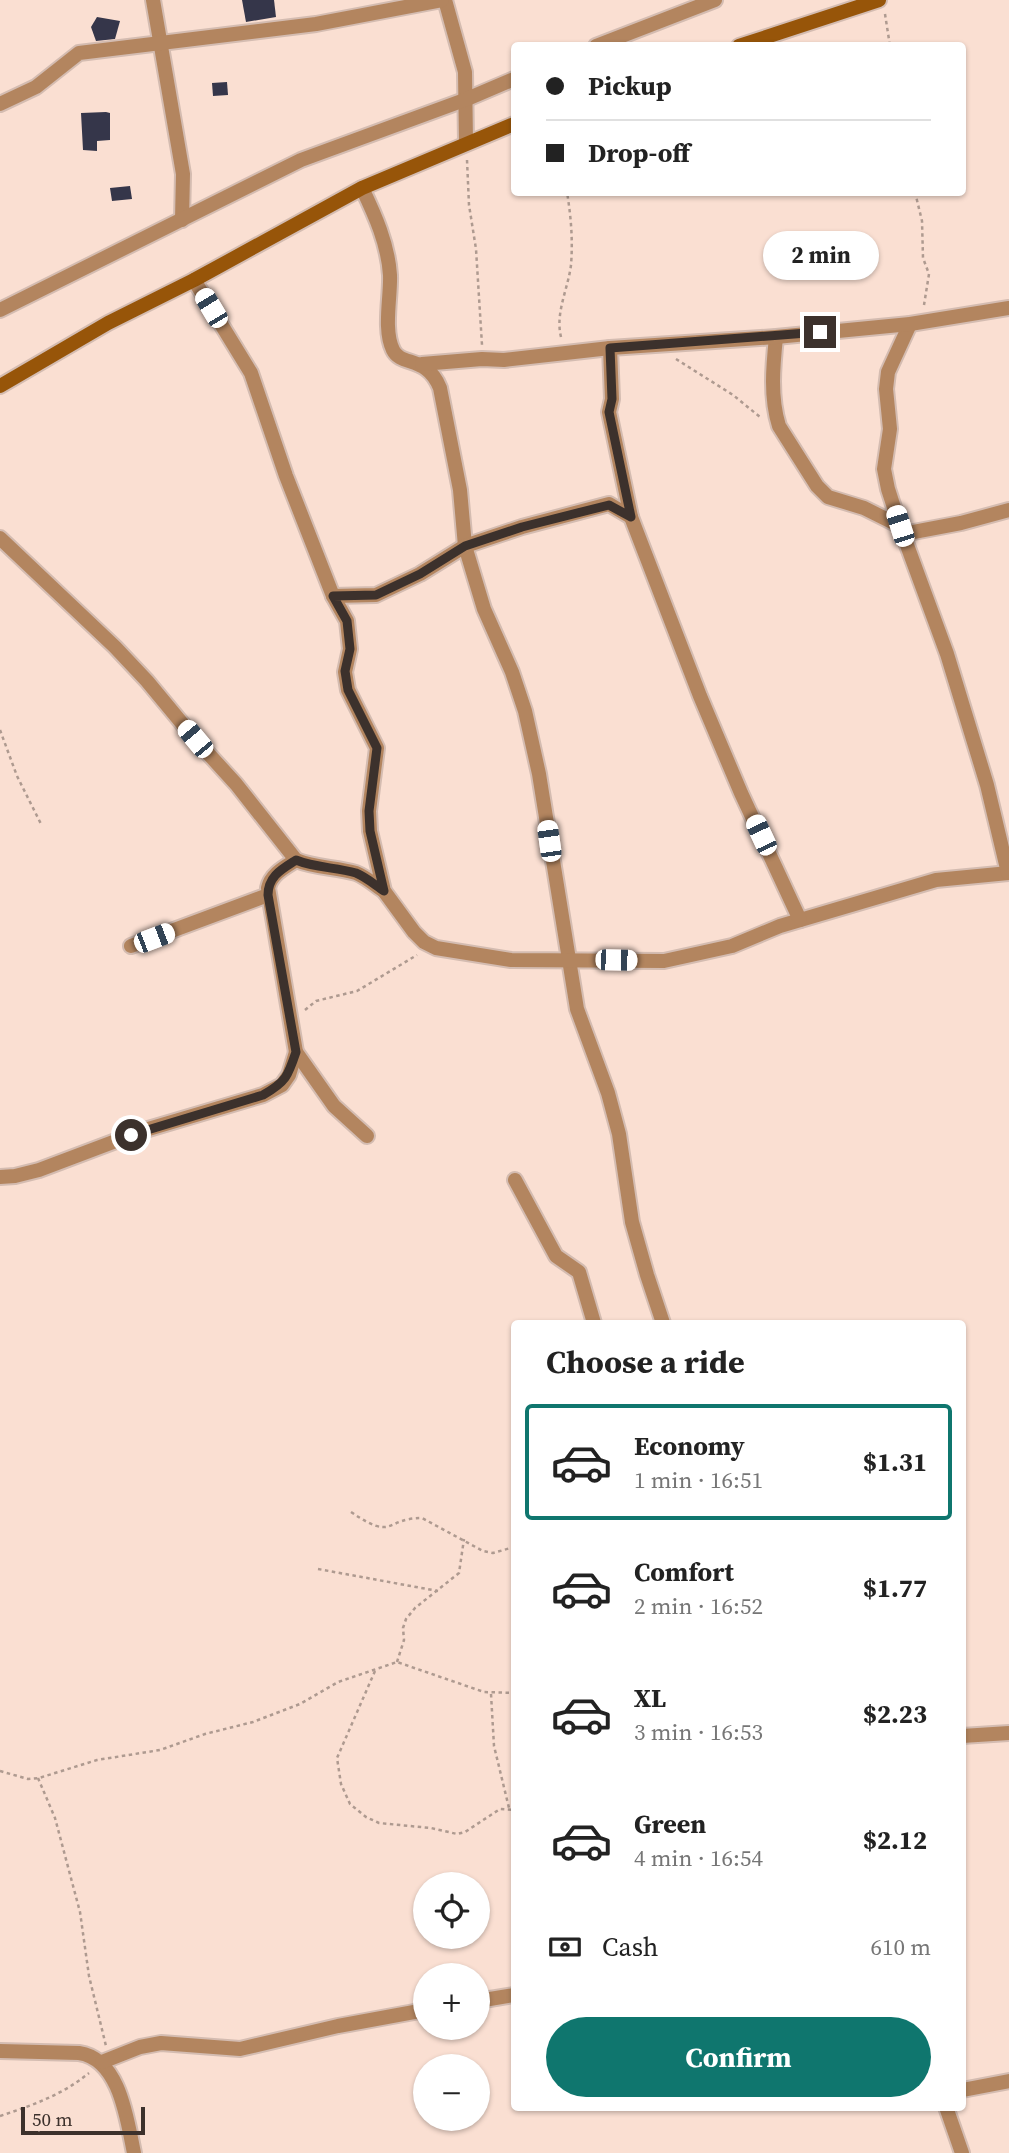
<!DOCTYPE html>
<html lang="en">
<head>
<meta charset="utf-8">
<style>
  :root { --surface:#fff; --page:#f6f6f6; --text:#222; --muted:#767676; --line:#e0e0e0; --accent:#0f766e }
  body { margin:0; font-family:"Source Serif 4",serif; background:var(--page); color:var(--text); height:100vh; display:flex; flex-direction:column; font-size:26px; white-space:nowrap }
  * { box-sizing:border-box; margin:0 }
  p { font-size:23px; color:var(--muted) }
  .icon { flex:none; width:38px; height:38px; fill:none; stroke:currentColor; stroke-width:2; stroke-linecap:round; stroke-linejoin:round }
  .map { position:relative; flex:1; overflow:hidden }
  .sheet { position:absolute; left:511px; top:1320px; width:455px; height:791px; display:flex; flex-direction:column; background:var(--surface); border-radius:7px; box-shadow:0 2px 5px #0004 }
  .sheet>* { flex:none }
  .guide { position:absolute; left:511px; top:42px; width:455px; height:154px; border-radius:7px; box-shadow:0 2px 5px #0004; display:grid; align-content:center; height:154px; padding:0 35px; background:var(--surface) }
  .controls { position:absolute; left:413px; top:1872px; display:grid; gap:14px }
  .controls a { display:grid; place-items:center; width:77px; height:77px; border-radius:50%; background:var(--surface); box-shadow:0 2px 5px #0004; font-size:35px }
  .scale { position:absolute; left:21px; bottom:18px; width:124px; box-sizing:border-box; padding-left:7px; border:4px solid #3c312c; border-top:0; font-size:19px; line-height:24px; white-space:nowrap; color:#3c312c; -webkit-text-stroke:5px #fadfd2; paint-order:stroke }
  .end { position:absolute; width:32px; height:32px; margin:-16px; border:9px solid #3c312c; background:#fff; box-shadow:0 0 0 4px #fff }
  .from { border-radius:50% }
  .bubble { position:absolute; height:49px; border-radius:24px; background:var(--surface); box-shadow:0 2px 5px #0004; font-size:23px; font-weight:700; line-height:49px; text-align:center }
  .car { position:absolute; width:21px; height:42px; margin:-21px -10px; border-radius:9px; box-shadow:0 0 5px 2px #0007; background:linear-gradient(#fff 24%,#345 0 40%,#fff 0 76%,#345 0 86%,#fff 0) }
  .guide b { display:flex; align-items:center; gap:24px; height:66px; font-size:26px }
  .guide b+b { border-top:2px solid var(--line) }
  .guide i { width:18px; height:18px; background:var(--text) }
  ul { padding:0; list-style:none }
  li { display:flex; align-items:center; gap:21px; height:116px; margin:0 14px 10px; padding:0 21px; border:4px solid transparent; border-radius:7px }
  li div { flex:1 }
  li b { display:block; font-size:26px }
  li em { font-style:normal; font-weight:700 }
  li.active { border-color:var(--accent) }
  li>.icon { width:63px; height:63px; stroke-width:1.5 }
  h2 { padding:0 35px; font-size:32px; line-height:84px }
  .pay { display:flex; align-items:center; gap:18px; height:77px; padding:0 35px; font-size:26px }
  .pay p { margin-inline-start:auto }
  .action { display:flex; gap:14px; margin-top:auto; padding:14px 35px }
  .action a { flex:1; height:80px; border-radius:42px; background:var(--accent); color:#fff; font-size:28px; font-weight:700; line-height:80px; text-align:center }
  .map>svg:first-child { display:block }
</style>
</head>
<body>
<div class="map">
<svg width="1009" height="2153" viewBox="0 0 1009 2153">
  <rect width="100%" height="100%" fill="#fadfd2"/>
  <g fill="#35364a">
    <path d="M242,0H274L276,17L246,22Z"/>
    <path d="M97,17L120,21L115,39L96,41L91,27Z"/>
    <path d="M227,82L228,95L213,96L212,83Z"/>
    <path d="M106,112L110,113V140L97,141V151L83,150L81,113Z"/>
    <path d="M130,186L132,199L112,201L110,188Z"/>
  </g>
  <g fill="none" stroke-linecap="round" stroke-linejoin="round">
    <g stroke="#d4bcb1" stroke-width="18">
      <g id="minor">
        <path d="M153,0L183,174L182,220"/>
        <path d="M445,0L465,72L466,143"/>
        <path d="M596,46L715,0"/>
        <path d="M0,104L36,87L79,53L316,24L442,0"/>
        <path d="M362,188C375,215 388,244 390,275C391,296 383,330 393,350C401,367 427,355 440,388L460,490L465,546L484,609L512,672L525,711L539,774L577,1009L608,1093L619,1134L632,1222L647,1275L663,1323"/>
        <path d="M194,280L251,373L286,476L333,596L347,621L350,649L345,672L348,690L377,748L369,811L370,831L384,891L414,932L424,942L436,948L511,960L664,961L732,946L780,926L936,880L1009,873"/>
        <path d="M0,310L301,160L467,99L514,79"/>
        <path d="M910,324L888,372L886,389L890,429L884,469L888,489L900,526L947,654L987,785L1008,873"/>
        <path d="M776,337C773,366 770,397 779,426L817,486L828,497L864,508L900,526"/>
        <path d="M610,348L612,399L609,412L631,517L700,696L741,793L800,920"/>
        <path d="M422,364L482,359L504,360L610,348L776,337L910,324L1009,308"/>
        <path d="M903,534L961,523L1009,510"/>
        <path d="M0,538L115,647L147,681L195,739L236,784L296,860C315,868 336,867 356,873C366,877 375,885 384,891"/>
        <path d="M333,596L376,595L420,574L465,546L522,527L609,504L631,517"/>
        <path d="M296,860C285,867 271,874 268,888L296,1052L334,1106L367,1136"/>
        <path d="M131,946L268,895"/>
        <path d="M0,1177L15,1176L39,1170L145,1130L263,1095L282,1085L289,1075L296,1052"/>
        <path d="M515,1180L556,1256L579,1272L594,1323"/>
        <path d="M962,1736L1009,1733"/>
        <path d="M478,2001L514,1995"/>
        <path d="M0,2051L79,2053C120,2059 127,2120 134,2153"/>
        <path d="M102,2062L140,2047L161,2043L240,2049L338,2026L425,2010"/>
        <path d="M962,2090L1009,2081"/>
        <path d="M946,2107L962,2153"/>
      </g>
    </g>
    <g stroke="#d4bcb1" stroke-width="18">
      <g id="secondary">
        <path d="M739,46L879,0"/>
        <path d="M0,386L108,323L194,280L362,188L514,124"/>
      </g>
    </g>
    <g stroke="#ae9a90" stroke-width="2.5" stroke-dasharray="3.5 3.5" stroke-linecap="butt">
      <path d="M885,14L890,46"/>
      <path d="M467,160L469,205L476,249L482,345"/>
      <path d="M915,192L922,221L923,258L929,274L924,305"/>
      <path d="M561,337C555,313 568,289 571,265C573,240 571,217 567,192"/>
      <path d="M676,359L733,395L760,417"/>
      <path d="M0,730L17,776L42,826"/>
      <path d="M305,1010L316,1001L357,991L417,955"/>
      <path d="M351,1512C395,1542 384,1518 422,1518L483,1551L493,1553L514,1547"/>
      <path d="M318,1569L438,1591"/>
      <path d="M397,1662L404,1640L403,1628L406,1619L415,1608L459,1573L464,1539"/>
      <path d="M375,1671L337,1758L341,1784L350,1804L366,1817L379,1823L431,1828L457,1834L465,1832L500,1809L514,1810"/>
      <path d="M491,1694L494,1746L509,1808"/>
      <path d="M0,1771L28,1779L39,1778L97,1760L160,1750L205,1734L253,1722L300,1704L338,1682L397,1662L484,1692L514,1693"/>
      <path d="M38,1778L55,1818L80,1912L89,1976L106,2046"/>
      <path d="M0,2116C33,2105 62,2095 89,2073"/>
    </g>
    <use href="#minor" stroke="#b3855f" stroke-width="14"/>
    <use href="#secondary" stroke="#975509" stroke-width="14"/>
  </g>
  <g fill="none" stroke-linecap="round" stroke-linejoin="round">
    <path stroke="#3c312c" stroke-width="9" d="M131,1135L263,1095C286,1082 288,1076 296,1052L268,895C268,876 282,869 296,860C315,868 336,867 356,873C366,877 375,885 384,891L370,831L369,811L377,748L348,690L345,671L350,649L347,621L333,596L376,595L420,574L465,546L522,527L609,505L631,517L609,412L612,399L610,348L820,332"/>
  </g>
</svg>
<div class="controls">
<a><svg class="icon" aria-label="locate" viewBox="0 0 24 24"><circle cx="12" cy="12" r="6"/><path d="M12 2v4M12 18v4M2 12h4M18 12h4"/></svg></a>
<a>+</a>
<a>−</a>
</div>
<div class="scale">50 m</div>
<i class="end from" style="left:131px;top:1135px"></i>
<i class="end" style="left:820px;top:332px"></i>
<div class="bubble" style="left:763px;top:231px;width:116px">2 min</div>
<i class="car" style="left:211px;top:308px;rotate:329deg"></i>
<i class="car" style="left:900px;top:526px;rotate:342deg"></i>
<i class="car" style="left:195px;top:739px;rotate:320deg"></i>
<i class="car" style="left:761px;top:835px;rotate:335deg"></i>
<i class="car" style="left:549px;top:841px;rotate:352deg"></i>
<i class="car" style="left:154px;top:938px;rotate:69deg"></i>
<i class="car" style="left:616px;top:960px;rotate:91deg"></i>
<div class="guide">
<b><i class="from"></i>Pickup</b>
<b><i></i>Drop-off</b>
</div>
<section class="sheet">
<h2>Choose a ride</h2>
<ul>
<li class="active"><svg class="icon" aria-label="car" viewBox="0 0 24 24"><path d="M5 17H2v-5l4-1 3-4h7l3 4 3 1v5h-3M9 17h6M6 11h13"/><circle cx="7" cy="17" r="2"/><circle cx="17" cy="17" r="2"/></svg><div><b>Economy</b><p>1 min · 16:51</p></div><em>$1.31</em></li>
<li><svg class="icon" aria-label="car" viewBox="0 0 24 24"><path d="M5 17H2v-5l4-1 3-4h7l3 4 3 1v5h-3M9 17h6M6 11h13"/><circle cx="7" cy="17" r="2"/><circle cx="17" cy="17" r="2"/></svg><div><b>Comfort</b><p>2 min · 16:52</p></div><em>$1.77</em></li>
<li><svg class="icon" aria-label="car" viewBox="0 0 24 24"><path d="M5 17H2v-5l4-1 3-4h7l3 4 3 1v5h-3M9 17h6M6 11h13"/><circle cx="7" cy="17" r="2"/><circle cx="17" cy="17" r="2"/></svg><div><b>XL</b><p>3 min · 16:53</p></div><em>$2.23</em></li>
<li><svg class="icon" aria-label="car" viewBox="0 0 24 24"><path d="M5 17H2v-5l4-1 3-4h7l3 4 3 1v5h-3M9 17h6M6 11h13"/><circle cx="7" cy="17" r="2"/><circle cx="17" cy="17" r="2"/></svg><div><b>Green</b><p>4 min · 16:54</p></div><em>$2.12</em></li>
</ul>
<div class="pay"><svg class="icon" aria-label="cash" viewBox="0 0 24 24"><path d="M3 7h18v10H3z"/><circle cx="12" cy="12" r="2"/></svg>Cash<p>610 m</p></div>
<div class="action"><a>Confirm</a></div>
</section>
</div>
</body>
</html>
